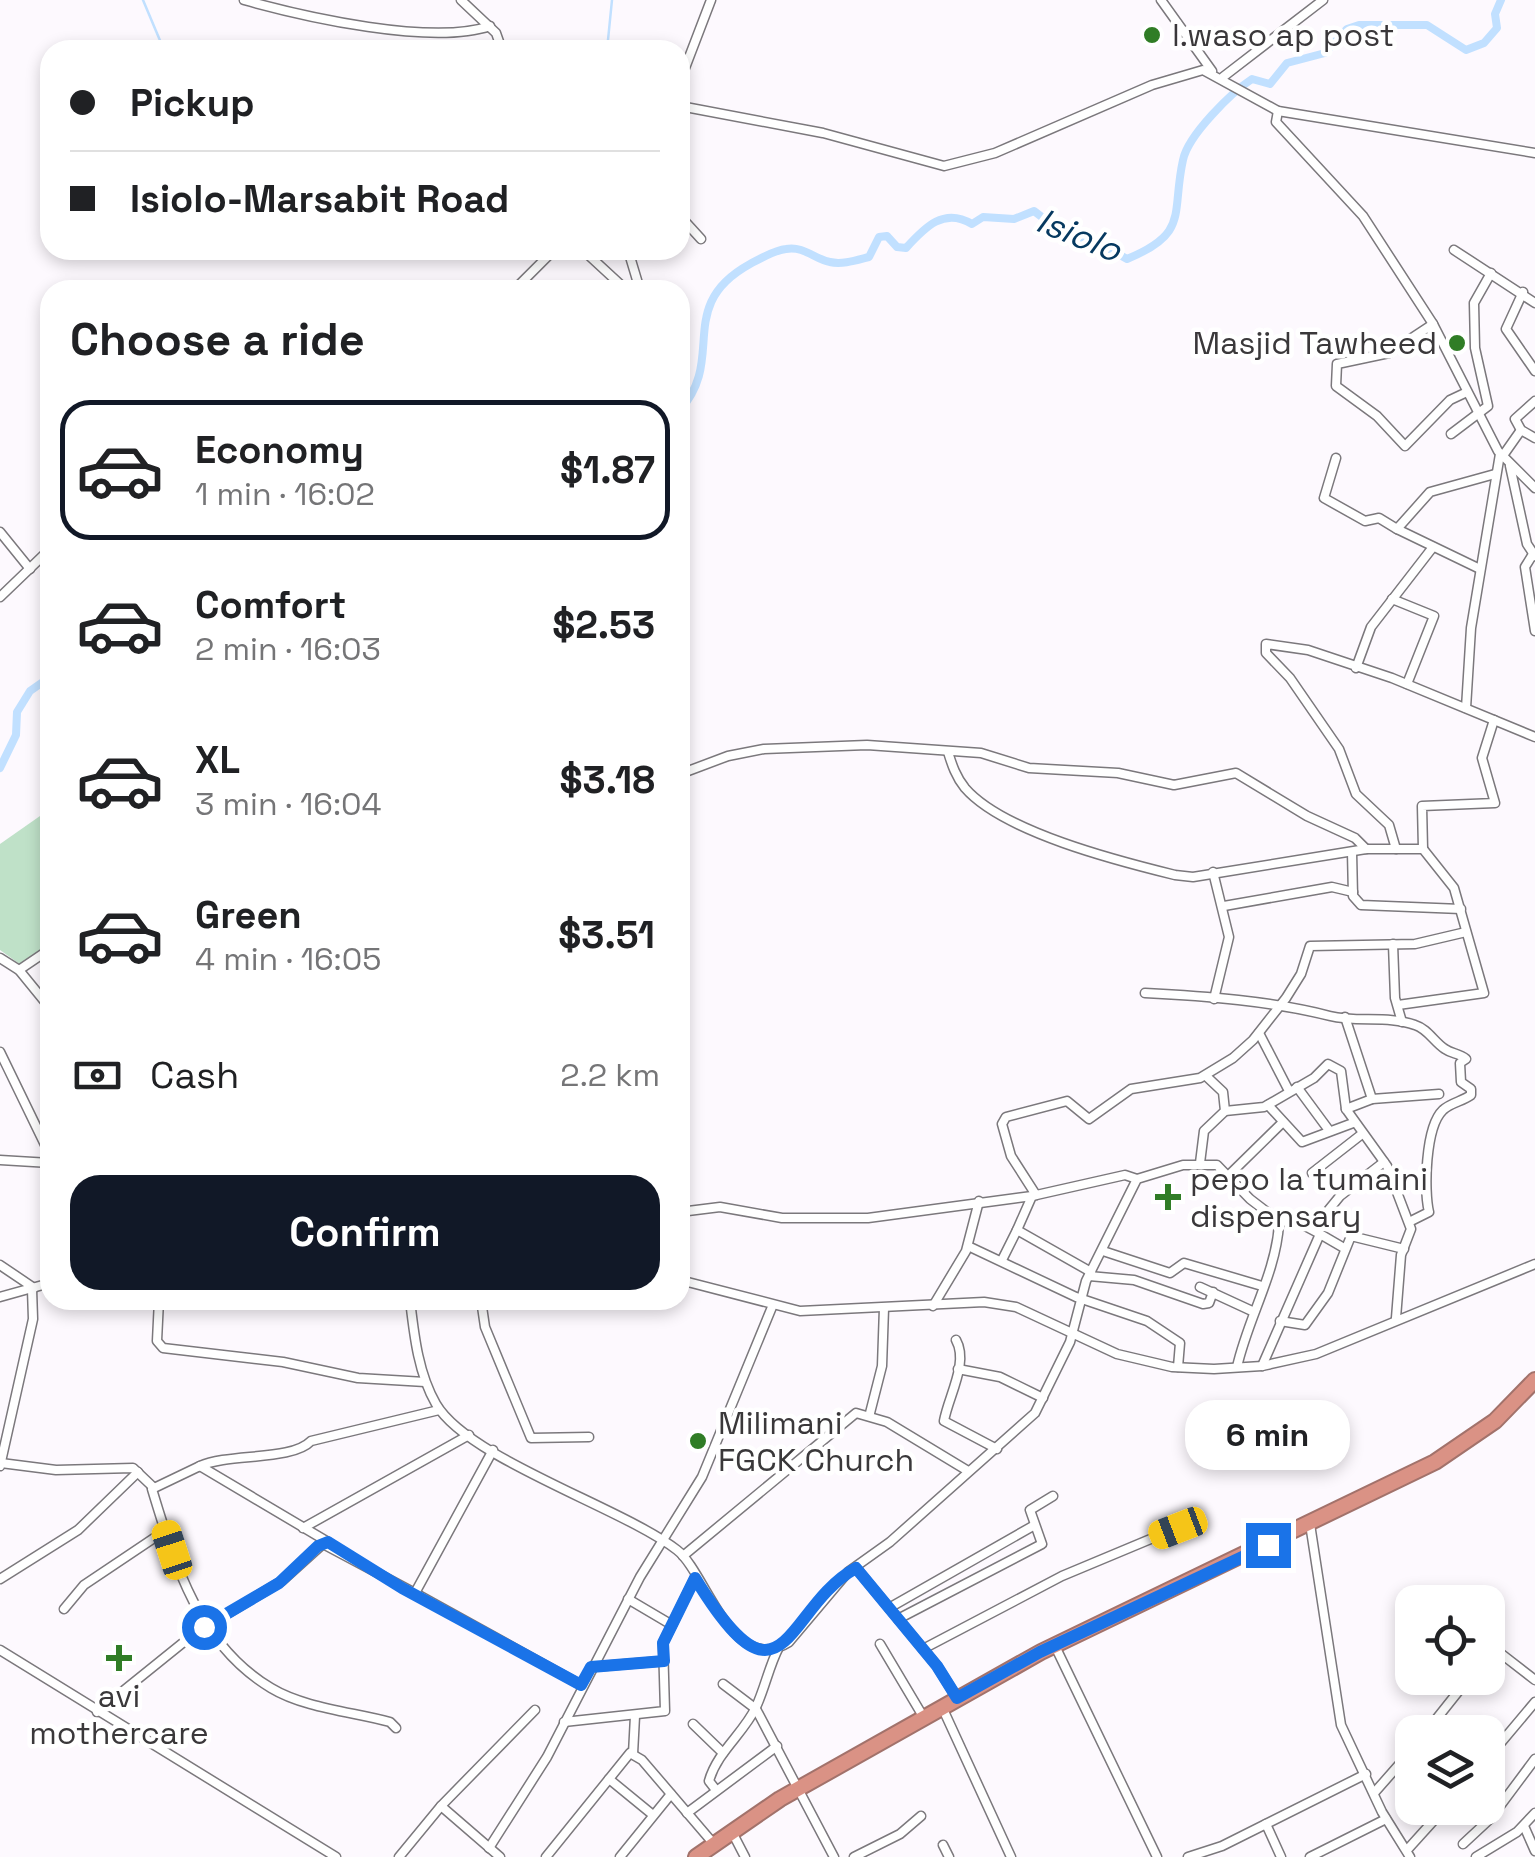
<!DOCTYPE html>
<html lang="en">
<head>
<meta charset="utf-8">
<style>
  :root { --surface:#fff; --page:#f6f6f6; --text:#202124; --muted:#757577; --line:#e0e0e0; --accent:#111827 }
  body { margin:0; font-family:"Space Grotesk",sans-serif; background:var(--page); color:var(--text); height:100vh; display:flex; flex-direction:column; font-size:38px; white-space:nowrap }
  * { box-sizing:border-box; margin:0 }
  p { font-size:32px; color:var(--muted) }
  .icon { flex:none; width:55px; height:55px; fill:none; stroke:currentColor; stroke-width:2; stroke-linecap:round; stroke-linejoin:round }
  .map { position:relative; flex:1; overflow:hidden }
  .details { position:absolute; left:40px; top:280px; width:650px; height:1030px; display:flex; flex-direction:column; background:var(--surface); border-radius:30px; box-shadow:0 5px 15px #0003 }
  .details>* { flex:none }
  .top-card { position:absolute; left:40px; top:40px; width:650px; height:220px; border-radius:30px; box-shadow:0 5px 15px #0003; display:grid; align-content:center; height:220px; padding:0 30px; background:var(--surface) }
  .tools { position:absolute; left:1395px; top:1585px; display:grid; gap:20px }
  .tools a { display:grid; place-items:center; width:110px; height:110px; border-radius:20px; background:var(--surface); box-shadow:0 5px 15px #0003; font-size:50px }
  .end { position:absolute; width:45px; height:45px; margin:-22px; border:12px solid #1a73e8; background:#fff; box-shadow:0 0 0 5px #fff }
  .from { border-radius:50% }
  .bubble { position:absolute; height:70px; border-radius:30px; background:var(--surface); box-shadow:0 5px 15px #0003; font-size:32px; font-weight:700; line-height:70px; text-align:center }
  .car { position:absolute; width:30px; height:60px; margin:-30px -15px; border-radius:12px; box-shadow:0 0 8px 2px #0007; background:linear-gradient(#f5c518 24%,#345 0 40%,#f5c518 0 76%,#345 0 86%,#f5c518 0) }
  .top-card b { display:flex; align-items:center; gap:35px; height:95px; font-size:38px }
  .top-card b+b { border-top:2px solid var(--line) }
  .top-card i { width:25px; height:25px; background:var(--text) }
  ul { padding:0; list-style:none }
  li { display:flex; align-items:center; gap:30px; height:140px; margin:0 20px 15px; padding:0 10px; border:5px solid transparent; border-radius:30px }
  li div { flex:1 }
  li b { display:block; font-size:38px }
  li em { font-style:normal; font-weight:700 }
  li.on { border-color:var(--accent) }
  li>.icon { width:90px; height:90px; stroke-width:1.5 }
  h2 { padding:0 30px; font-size:45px; line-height:120px }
  .pay { display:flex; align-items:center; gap:25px; height:110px; padding:0 30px; font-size:38px }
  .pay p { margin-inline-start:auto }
  .cta { display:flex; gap:20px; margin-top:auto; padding:20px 30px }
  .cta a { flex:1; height:115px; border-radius:30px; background:var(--accent); color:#fff; font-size:40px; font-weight:700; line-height:115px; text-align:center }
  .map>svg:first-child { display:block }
</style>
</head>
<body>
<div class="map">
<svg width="1535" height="1857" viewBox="0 0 1535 1857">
  <rect width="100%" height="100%" fill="#fdf9fe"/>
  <path fill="#bfe1c8" d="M50,809V948L21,965L0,950V844Z"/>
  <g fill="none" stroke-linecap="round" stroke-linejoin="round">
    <g stroke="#c1e0ff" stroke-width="2.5">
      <path d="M143,0L164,50"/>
      <path d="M607,50L612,0"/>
    </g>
    <g stroke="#c1e0ff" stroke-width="8">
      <path d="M680,410C727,358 674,306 750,264C761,258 775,250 786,249C805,246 814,259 830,262C842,265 857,260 869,257L879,237L887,236L897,247L906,248C925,227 944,207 972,224L983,217L1014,219L1034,211L1072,240L1097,242L1127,259C1190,233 1171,214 1183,160C1188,135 1232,92 1252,79L1270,84L1287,63L1325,53L1347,29L1359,25H1427L1466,50L1484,43L1497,28L1495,14L1501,0"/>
      <path d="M0,768L16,735L17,712L30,691L50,677"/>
    </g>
    <g stroke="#7b787c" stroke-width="11">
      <g id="minor">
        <path d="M244,0C305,17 432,46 490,26"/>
        <path d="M461,0L496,33L502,50"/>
        <path d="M1161,0L1212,71"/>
        <path d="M1223,77L1323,0"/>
        <path d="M680,106L823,133L944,166L995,153L1152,85L1203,70L1278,111L1535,153"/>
        <path d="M685,107L680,81L711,0"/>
        <path d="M1278,111L1276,122L1363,216L1433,324L1498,451L1535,488"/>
        <path d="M680,216L701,239"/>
        <path d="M583,250L622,286"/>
        <path d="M628,250L640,290"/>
        <path d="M1454,250L1535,303"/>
        <path d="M514,290L554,250"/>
        <path d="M1523,292L1506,329L1535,371"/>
        <path d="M1433,324L1389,353L1337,364L1336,386L1377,416L1405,446L1450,400L1467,392"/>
        <path d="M1535,401L1515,419L1521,430L1535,438"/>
        <path d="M1451,434L1488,406L1475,348L1474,303L1491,273"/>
        <path d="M1502,457L1521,430"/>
        <path d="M1336,458L1324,498L1365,521L1379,518L1397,529L1430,492L1495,474"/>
        <path d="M1510,466L1527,544L1535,556"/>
        <path d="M1397,529L1480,569"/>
        <path d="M0,532L30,569"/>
        <path d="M1533,554L1525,567L1535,631"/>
        <path d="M0,597L50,549"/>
        <path d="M1392,599L1434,616L1407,684"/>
        <path d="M1356,668L1371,627L1433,547"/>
        <path d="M1466,708L1471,628L1500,454"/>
        <path d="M948,752C952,765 956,777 965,788C1003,832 1118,861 1175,875L1193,877L1366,849H1423L1454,888L1484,993L1398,1005"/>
        <path d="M680,774L728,756L764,749L867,745L981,753L1029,768L1118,773L1174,785L1236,773L1307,816L1355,838L1366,849"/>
        <path d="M1396,849L1389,825L1356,794L1339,749L1290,678L1266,653V644L1308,650L1392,678L1535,737"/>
        <path d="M1423,849L1422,806L1495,803L1482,758L1494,720"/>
        <path d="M1352,852L1353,896L1361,905L1461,909"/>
        <path d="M1213,872L1229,937L1214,999"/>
        <path d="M1224,906L1332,887L1353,892"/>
        <path d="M1393,944L1395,998L1402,1022"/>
        <path d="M0,958L19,970L50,1008"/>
        <path d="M19,970L50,949"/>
        <path d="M1145,993C1205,996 1272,1001 1330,1016C1357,1023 1388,1015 1415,1025C1428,1029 1434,1042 1445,1049C1452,1054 1459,1053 1466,1059L1460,1063L1461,1082L1471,1089V1095C1463,1101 1450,1103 1443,1110C1425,1127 1424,1191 1429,1212L1409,1222"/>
        <path d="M1345,1017L1372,1099"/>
        <path d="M1259,1033L1289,1091"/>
        <path d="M0,1052L50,1155"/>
        <path d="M1297,1087L1328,1129"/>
        <path d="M1268,1105L1302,1142L1353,1123"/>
        <path d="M1225,1111L1264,1107L1314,1078L1328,1064L1341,1071L1346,1109"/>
        <path d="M0,1160L50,1163"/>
        <path d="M1200,1163L1204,1131L1225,1111L1223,1092L1206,1076"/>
        <path d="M1312,1173L1362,1134"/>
        <path d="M1230,1174L1283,1122"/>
        <path d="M1036,1195L1011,1156L1002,1124L1006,1117L1067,1101L1089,1119L1131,1089L1200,1078L1233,1058L1253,1040L1286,998L1301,974L1310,946L1415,944L1466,932"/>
        <path d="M680,1212L720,1207L782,1218H868L1032,1196L1125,1175L1137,1179"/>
        <path d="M1313,1229L1340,1196L1384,1162"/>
        <path d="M1017,1230L1032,1196"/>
        <path d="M1320,1234L1344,1248"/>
        <path d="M968,1246L1076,1297L1147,1321L1180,1343L1178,1367"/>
        <path d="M1103,1251L1170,1273L1184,1263L1262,1286"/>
        <path d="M1002,1260L1017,1230L1091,1272"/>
        <path d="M0,1265L34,1288"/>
        <path d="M1089,1276L1134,1280L1203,1304L1209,1303L1213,1292"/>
        <path d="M680,1280L800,1311L984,1302L1016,1307L1117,1354L1172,1367L1214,1369L1262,1366L1316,1354L1535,1264"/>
        <path d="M1200,1287L1252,1311"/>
        <path d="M0,1297L50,1283"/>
        <path d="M159,1300L157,1341L163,1348L283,1362L358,1378L425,1382"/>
        <path d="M410,1300C414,1334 418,1373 436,1404C468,1459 623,1508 677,1550C706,1572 732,1678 789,1642L848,1572L890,1542L1035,1413L1070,1342L1086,1281L1137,1179L1183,1165H1217L1250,1199L1280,1222"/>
        <path d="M481,1300L485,1327L531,1438L589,1437"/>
        <path d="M933,1306L966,1251L979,1201"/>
        <path d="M1396,1318L1401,1255L1411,1229L1387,1166L1346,1109L1372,1099L1439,1094"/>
        <path d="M1280,1321L1305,1325L1328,1293L1351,1236L1404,1249"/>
        <path d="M956,1340C969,1363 948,1397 944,1421L997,1449"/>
        <path d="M1237,1367C1248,1318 1276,1273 1279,1224L1290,1218L1320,1234L1262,1366"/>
        <path d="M958,1369L1000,1377L1043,1398"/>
        <path d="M870,1413L882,1366L884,1308"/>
        <path d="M1,1463L56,1470L133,1468L153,1487"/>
        <path d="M0,1466L33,1319L32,1289"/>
        <path d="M200,1466C229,1453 292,1461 311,1441L439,1410"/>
        <path d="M1310,1524L1341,1725L1382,1812L1410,1857"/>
        <path d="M303,1528L469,1435"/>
        <path d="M328,1542L200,1466L152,1489C175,1565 199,1645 271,1688C304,1708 353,1712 390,1722L396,1728"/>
        <path d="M683,1556L856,1413L887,1422L968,1471"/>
        <path d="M856,1568L937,1666L957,1698"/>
        <path d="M0,1579L78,1530L138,1472"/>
        <path d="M415,1593L581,1685"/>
        <path d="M628,1599L672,1625"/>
        <path d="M889,1608L1033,1526"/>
        <path d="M64,1609L84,1585L166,1530"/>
        <path d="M898,1619L1042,1544L1030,1510L1053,1496"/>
        <path d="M880,1644L924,1718"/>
        <path d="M1055,1646L1157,1857"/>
        <path d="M923,1649L1062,1576L1177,1528"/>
        <path d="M0,1650L336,1857"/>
        <path d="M1488,1657L1495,1649L1535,1680"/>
        <path d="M591,1667L664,1661"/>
        <path d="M723,1684L756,1709L834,1857"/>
        <path d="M942,1707L1011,1857"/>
        <path d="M97,1712L195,1633L282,1581L323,1544L415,1593L493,1450"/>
        <path d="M564,1722L665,1711L663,1643L695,1578"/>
        <path d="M693,1724L723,1753"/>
        <path d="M1426,1732L1469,1678"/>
        <path d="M633,1754L635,1716"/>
        <path d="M1488,1758L1535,1702"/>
        <path d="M609,1779L653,1815"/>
        <path d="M716,1790L709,1781C717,1752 744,1733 756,1707C765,1688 769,1666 779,1647"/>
        <path d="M1374,1793L1412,1750"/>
        <path d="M441,1806L535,1710"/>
        <path d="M687,1813L777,1746"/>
        <path d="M1266,1824L1281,1857"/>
        <path d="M1524,1826L1535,1851"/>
        <path d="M731,1830L745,1857"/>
        <path d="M1463,1844L1491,1818L1535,1759"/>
        <path d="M943,1845L949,1857"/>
        <path d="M489,1848L547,1757L640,1577L702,1477L772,1307"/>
        <path d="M1407,1850L1445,1808"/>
        <path d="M399,1857L441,1806L500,1857"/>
        <path d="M546,1857L630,1753L642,1760L713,1843"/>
        <path d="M620,1857L671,1794"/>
        <path d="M854,1857L900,1834L921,1816"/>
        <path d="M1188,1857L1222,1846L1366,1774"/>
        <path d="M1310,1857L1386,1819"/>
        <path d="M1476,1857L1517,1832L1535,1813"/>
      </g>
    </g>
    <g stroke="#a2726b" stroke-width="18">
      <path id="highway" d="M696,1857L780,1799L1041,1652L1435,1462L1495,1421L1535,1380"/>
    </g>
    <use href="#minor" stroke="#fff" stroke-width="8"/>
    <use href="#highway" stroke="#da9285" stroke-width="14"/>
  </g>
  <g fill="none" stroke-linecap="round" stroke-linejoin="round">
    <path stroke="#1a73e8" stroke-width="12" d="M204,1627L279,1583L318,1546L328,1542L402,1588L581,1685L591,1667L664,1661L663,1643L695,1578C785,1725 784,1608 856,1568L937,1666L957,1698L1040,1652L1268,1545"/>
  </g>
  <g fill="#307d26" stroke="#fff" stroke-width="4">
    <circle cx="1152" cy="35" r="10"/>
    <circle cx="1457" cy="343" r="10"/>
    <path d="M1163 1182h10v10h10v10h-10v10h-10v-10h-10v-10h10z"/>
    <circle cx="698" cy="1441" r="10"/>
    <path d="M114 1643h10v10h10v10h-10v10h-10v-10h-10v-10h10z"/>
  </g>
  <g text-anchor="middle" stroke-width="9" stroke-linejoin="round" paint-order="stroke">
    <g font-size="32" fill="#3a383a" stroke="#fff" text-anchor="start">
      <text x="1172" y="46">l.waso ap post</text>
      <text x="1437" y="354" text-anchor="end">Masjid Tawheed</text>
      <text x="1190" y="1190">pepo la tumaini<tspan x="1190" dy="37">dispensary</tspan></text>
      <text x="718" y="1434">Milimani<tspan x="718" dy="37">FGCK Church</tspan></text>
      <text x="119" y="1707" text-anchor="middle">avi<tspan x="119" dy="37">mothercare</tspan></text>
    </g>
    <g font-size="35" font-style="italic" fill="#063960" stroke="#fff">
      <text transform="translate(1079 235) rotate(22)" y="12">Isiolo</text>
    </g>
  </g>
</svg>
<div class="tools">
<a><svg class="icon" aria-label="locate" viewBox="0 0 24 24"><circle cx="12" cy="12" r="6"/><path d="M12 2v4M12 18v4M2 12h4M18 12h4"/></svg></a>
<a><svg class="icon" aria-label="layers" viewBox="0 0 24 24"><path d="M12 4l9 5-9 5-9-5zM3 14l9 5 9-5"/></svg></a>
</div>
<i class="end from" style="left:204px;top:1627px"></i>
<i class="end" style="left:1268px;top:1545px"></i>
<div class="bubble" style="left:1185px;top:1400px;width:165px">6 min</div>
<i class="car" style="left:1178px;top:1528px;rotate:249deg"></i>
<i class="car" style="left:172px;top:1550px;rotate:342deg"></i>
<div class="top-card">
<b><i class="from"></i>Pickup</b>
<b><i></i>Isiolo-Marsabit Road</b>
</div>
<section class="details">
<h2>Choose a ride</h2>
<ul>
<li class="on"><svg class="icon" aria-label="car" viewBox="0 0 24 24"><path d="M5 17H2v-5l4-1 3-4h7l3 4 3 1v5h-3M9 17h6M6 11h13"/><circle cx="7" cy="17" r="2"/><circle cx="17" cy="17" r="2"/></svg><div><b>Economy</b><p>1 min · 16:02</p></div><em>$1.87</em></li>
<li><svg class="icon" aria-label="car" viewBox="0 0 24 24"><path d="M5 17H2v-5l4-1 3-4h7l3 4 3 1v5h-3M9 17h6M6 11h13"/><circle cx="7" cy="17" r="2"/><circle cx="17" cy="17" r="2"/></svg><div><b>Comfort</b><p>2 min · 16:03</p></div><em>$2.53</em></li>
<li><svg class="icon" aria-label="car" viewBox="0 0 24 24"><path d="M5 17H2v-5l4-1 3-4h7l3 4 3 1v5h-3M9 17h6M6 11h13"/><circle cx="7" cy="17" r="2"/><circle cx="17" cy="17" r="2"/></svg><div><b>XL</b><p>3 min · 16:04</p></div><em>$3.18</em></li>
<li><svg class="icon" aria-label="car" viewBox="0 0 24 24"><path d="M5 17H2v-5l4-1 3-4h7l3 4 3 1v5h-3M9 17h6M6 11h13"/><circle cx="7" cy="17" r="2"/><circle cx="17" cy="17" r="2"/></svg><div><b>Green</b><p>4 min · 16:05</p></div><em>$3.51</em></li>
</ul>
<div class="pay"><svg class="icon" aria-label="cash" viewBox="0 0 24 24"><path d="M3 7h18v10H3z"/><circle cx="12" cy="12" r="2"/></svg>Cash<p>2.2 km</p></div>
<div class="cta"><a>Confirm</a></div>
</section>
</div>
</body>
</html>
